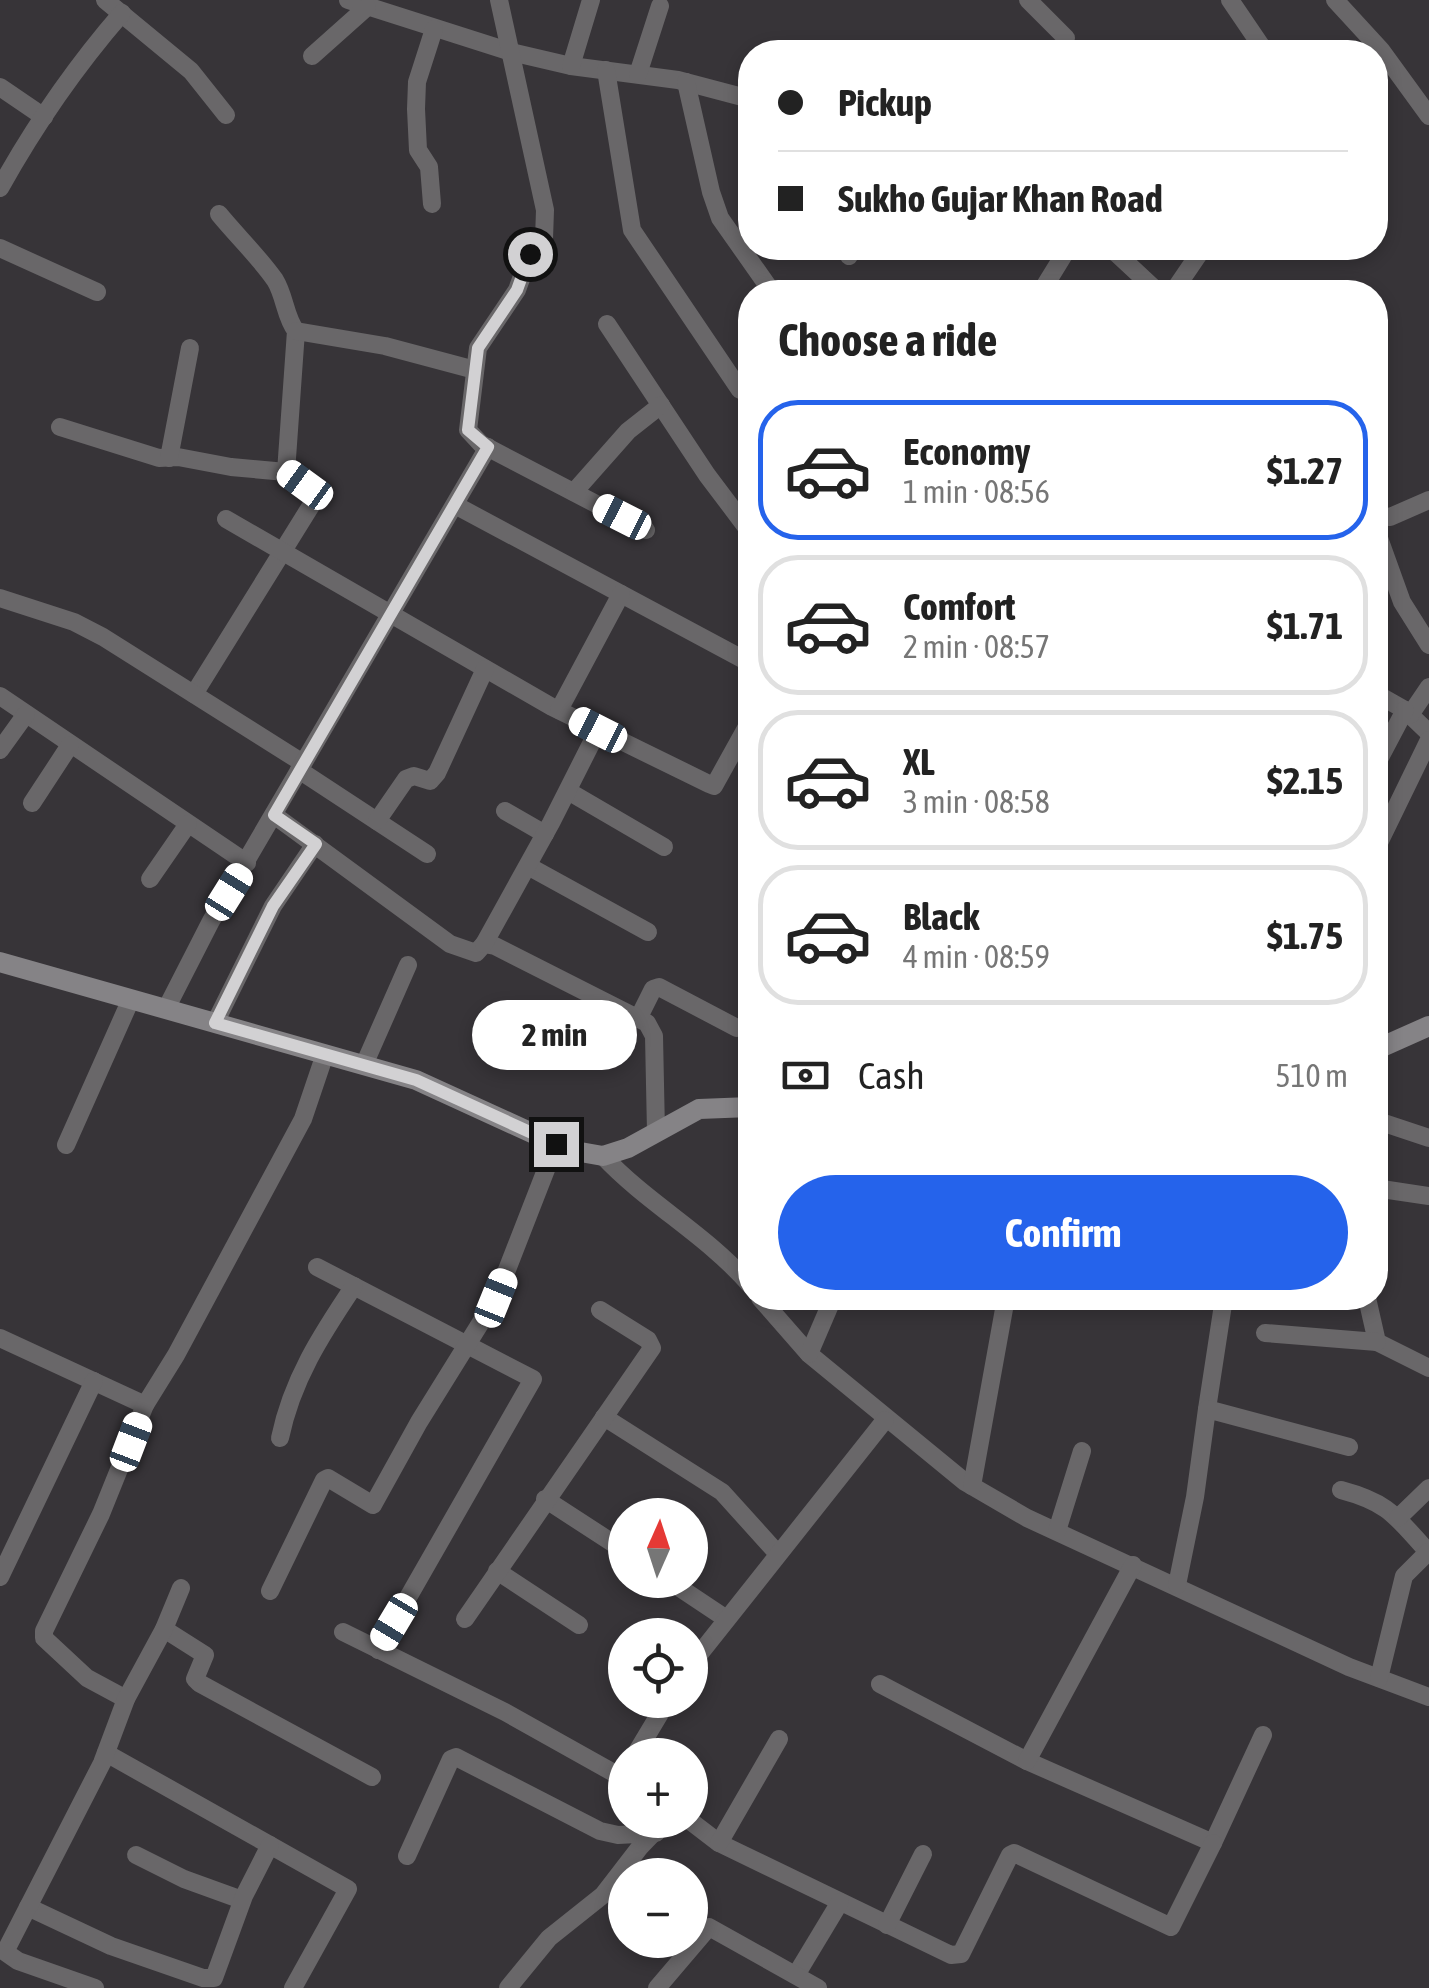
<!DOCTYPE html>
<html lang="en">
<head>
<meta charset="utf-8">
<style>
  :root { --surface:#fff; --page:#f6f6f6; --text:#222; --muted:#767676; --line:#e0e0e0; --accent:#2563eb }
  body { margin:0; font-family:"Asap Condensed",sans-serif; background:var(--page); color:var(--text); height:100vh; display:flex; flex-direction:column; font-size:38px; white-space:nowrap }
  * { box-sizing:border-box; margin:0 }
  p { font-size:32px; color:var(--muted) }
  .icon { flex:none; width:55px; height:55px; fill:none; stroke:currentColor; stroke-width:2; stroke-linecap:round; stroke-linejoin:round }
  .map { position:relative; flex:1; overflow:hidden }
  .details { position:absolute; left:738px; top:280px; width:650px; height:1030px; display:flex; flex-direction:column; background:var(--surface); border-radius:40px; box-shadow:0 5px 15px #0003 }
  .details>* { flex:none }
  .top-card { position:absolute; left:738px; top:40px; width:650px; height:220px; border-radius:40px; box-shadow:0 5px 15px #0003; display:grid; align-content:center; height:220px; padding:0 40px; background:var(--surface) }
  .needle { width:65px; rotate:3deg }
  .buttons { position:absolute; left:608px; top:1498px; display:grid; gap:20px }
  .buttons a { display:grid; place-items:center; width:100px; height:100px; border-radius:50%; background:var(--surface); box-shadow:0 5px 15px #0003; font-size:50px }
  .end { position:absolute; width:45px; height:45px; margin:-22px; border:12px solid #d2d1d3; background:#111; box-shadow:0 0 0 5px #111 }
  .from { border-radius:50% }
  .bubble { position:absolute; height:70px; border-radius:35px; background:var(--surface); box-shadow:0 5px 15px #0003; font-size:32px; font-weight:700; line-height:70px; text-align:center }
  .car { position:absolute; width:30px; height:60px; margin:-30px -15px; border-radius:12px; box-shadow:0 0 8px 2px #0007; background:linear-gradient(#fff 24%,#345 0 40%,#fff 0 76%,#345 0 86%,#fff 0) }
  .top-card b { display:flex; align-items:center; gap:35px; height:95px; font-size:38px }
  .top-card b+b { border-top:2px solid var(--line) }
  .top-card i { width:25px; height:25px; background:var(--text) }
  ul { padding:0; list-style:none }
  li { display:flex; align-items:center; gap:30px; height:140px; margin:0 20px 15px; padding:0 20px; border:5px solid var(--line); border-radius:40px }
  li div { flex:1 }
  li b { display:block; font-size:38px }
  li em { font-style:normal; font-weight:700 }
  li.selected { border-color:var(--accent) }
  li>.icon { width:90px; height:90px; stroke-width:1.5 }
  h2 { padding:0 40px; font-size:45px; line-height:120px }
  .pay { display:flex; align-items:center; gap:25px; height:110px; padding:0 40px; font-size:38px }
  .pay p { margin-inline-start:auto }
  .primary-button { display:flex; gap:20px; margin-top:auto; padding:20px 40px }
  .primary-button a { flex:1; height:115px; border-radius:60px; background:var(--accent); color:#fff; font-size:40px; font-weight:700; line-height:115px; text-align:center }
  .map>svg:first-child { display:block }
</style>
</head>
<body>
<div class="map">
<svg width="1429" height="1988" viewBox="0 0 1429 1988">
  <rect width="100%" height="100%" fill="#373438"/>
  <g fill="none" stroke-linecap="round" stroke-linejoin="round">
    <g stroke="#696769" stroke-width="18">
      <path d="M105,0L191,71L226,115"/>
      <path d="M348,0L511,52L571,66L678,80L750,99"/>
      <path d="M499,0L545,210L544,239L533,246L517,290L478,348L468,430L481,444L646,530"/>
      <path d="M1028,0L1066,38"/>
      <path d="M1230,0L1264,50"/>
      <path d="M1335,0L1381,50L1429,116"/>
      <path d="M312,56L367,7"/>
      <path d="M571,66L591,0"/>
      <path d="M606,70L632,230L740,390"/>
      <path d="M638,74L660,6"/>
      <path d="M686,82L711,192L720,218L772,292"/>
      <path d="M0,87L44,117"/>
      <path d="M0,188C34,127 76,66 122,13"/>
      <path d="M432,204L429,167L418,150L416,109L417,82L434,29"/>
      <path d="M219,214C237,236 259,257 275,280C285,296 285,317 296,331L286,472"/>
      <path d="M0,248L97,292"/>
      <path d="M846,248L849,256"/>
      <path d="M1106,248L1116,253L1158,292"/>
      <path d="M1041,292L1068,248"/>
      <path d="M1173,292L1203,248"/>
      <path d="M1323,292L1324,291"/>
      <path d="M607,324L707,475L750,532"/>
      <path d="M296,331L385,346L475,370"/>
      <path d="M60,427L159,458L178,457L231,467L286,472L316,492L317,496L194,694"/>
      <path d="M169,458L190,348"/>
      <path d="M574,492L628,431L661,405"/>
      <path d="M455,505L750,663"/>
      <path d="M1375,515L1390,517L1429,500"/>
      <path d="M226,519L552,707L709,784L714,786L750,721"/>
      <path d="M1375,527L1402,602L1429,645"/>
      <path d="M0,598L74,622L103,637L303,763"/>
      <path d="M1375,693L1405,710L1429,733"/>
      <path d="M0,696L247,863"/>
      <path d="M559,710L621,594"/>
      <path d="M1410,715L1429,687"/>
      <path d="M0,750L26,714"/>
      <path d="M1375,767L1405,710"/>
      <path d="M299,770L427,854"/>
      <path d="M568,791L664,847"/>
      <path d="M32,803L70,745"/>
      <path d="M505,811L545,834"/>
      <path d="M274,815L450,944L476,953L484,944L495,946L647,1023L654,1036L656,1132"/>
      <path d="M377,821L406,779L414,776L430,781L437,773L485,669"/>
      <path d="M1375,851L1429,740"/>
      <path d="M528,866L648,932"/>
      <path d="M150,879L188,824"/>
      <path d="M484,944L551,823L598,730"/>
      <path d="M166,1009L211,921L488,447"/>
      <path d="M638,1019L653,989L659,987L737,1028"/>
      <path d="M215,1023L273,906L315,844"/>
      <path d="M364,1065L408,965"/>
      <path d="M1375,1120L1429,1138"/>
      <path d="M66,1145L131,999"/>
      <path d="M603,1156C648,1204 707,1235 750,1285"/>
      <path d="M1375,1188L1429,1196"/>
      <path d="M317,1267L533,1379L378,1650"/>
      <path d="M760,1298L809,1354L965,1482L1027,1518L1349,1667L1429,1697"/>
      <path d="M1367,1298L1377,1342L1429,1368"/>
      <path d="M1265,1333L1377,1342"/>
      <path d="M0,1338L145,1405"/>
      <path d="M809,1354L833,1298"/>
      <path d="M1207,1409L1224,1298"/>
      <path d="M604,1417L722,1492L778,1554"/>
      <path d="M280,1438C292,1380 321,1335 354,1286"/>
      <path d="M972,1486L1006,1298"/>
      <path d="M1341,1490C1390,1503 1396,1517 1429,1553"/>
      <path d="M545,1499L625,1551"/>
      <path d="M1398,1518L1429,1488"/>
      <path d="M1057,1531L1082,1451"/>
      <path d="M497,1571L579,1625"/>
      <path d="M0,1577L94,1381"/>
      <path d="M668,1580L725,1618"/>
      <path d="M1177,1585L1195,1497L1207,1409L1349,1447"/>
      <path d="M270,1591L324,1480L328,1478L373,1505L419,1422L496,1298L556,1144"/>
      <path d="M465,1619L652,1348L648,1340L600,1310"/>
      <path d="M164,1629L205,1655L195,1679L199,1683L372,1777"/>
      <path d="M343,1632L505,1712L614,1773L625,1770"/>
      <path d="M690,1666L885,1420"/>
      <path d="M1379,1678L1404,1576L1428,1552"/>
      <path d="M880,1684L1027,1761L1213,1843L1263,1735"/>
      <path d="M126,1699L87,1678L44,1638V1631L101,1514L145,1405L176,1355L303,1119L325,1054"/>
      <path d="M106,1753L348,1889L293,1988"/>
      <path d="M635,1755L668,1700"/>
      <path d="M1027,1761L1133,1565"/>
      <path d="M689,1820L719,1843L951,1955L961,1954L1010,1855L1014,1853L1171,1927L1213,1843"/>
      <path d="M719,1843L779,1739"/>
      <path d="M136,1855L184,1879L242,1900"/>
      <path d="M407,1856L451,1759L456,1757L600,1831L618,1835L656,1833"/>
      <path d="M28,1907L111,1946L203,1978H214L244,1896L270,1845"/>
      <path d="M887,1925L923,1854"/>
      <path d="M796,1975L840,1902"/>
      <path d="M95,1988L18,1961L5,1952L102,1763L126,1699L164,1629L181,1588"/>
      <path d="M508,1988L549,1938L603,1895L640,1847L666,1820"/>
      <path d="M657,1988L709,1927L818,1988"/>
    </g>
    <g stroke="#858386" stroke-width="20">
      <path d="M0,962L416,1080L569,1150L603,1156L628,1148L699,1109L750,1107"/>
      <path d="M1375,1050L1429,1026"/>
    </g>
  </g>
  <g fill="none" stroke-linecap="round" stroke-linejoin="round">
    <path stroke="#d2d1d3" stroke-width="12" d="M530,254L517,290L478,348L468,430L488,447L274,815L316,844L273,906L215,1023L416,1080L556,1144"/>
  </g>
</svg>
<div class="buttons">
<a><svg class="needle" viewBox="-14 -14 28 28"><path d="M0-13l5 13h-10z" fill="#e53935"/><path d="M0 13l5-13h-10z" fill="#767676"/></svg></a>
<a><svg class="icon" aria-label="locate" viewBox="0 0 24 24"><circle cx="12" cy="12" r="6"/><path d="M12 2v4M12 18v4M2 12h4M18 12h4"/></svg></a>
<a>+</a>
<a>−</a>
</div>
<i class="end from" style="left:530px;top:254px"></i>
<i class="end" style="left:556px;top:1144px"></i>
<div class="bubble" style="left:472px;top:1000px;width:165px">2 min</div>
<i class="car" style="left:305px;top:485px;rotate:306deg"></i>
<i class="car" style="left:622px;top:517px;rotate:297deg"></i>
<i class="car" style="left:598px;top:730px;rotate:297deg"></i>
<i class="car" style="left:229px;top:892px;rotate:32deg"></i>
<i class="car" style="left:496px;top:1298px;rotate:22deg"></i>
<i class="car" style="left:131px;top:1442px;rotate:21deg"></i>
<i class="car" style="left:394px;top:1622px;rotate:211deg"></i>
<div class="top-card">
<b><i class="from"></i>Pickup</b>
<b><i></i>Sukho Gujar Khan Road</b>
</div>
<section class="details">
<h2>Choose a ride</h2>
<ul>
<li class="selected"><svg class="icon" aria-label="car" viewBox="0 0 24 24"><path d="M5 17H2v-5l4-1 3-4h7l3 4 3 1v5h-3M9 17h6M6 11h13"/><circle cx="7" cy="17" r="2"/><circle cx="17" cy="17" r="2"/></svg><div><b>Economy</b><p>1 min · 08:56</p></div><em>$1.27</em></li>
<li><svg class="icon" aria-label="car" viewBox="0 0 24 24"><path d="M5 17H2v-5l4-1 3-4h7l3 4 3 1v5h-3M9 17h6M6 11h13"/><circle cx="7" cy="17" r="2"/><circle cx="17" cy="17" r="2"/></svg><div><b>Comfort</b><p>2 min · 08:57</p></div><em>$1.71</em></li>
<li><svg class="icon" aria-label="car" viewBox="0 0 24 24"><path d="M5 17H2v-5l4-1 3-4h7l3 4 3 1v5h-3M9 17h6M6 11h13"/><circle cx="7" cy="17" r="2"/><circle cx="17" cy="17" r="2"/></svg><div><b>XL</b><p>3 min · 08:58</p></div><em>$2.15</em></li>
<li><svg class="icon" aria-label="car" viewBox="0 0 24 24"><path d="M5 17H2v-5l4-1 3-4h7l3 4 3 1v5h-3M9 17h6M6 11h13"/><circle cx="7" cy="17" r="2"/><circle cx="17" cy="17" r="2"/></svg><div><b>Black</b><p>4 min · 08:59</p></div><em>$1.75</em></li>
</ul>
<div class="pay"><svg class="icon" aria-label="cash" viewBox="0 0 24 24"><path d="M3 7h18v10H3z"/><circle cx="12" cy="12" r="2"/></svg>Cash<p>510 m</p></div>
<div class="primary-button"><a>Confirm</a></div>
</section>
</div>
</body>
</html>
